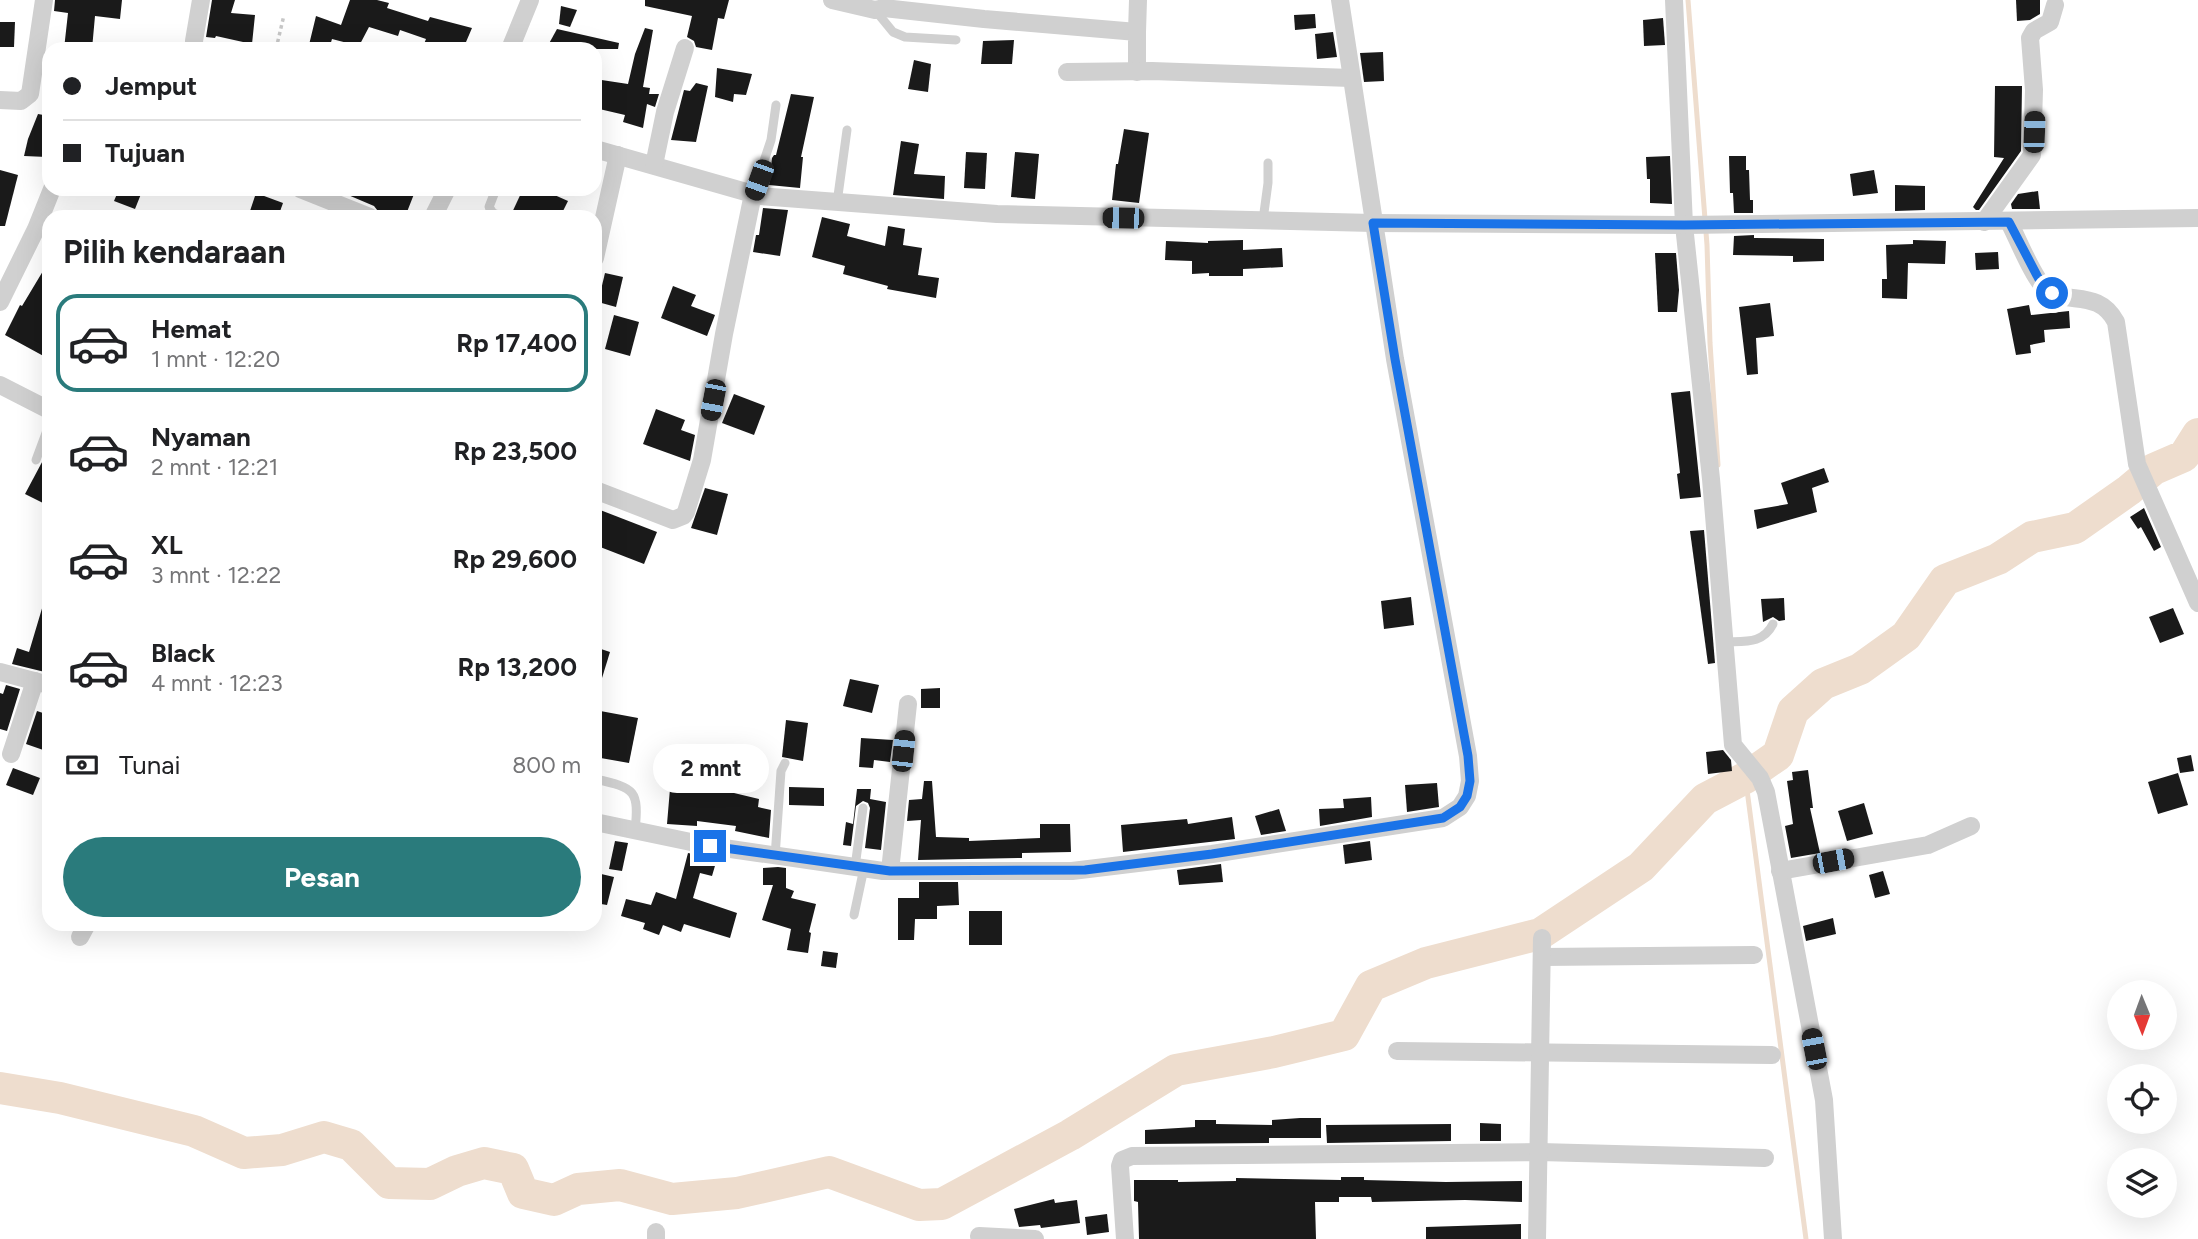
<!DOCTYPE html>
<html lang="id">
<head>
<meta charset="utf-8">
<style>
  :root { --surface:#fff; --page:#f2f2f2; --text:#202124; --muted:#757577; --line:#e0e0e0; --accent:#2a7b7c }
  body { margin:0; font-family:Figtree,sans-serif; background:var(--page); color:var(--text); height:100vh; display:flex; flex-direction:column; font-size:26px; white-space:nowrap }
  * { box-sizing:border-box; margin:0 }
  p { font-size:23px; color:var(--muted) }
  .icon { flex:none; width:38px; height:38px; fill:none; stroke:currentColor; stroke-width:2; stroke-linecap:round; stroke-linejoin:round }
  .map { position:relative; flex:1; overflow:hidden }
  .side { position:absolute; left:42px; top:210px; width:560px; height:721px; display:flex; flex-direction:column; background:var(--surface); border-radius:21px; box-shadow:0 7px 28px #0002 }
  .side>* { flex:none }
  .hud { position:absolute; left:42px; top:42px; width:560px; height:154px; border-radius:21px; box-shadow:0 7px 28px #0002; display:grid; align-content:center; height:154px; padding:0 21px; background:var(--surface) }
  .needle { width:46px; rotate:179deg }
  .controls { position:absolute; left:2107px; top:980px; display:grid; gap:14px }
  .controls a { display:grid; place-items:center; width:70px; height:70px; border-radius:50%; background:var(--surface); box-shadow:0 7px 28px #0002; font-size:35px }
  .end { position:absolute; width:32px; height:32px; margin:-16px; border:9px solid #1a73e8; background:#fff; box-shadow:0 0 0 4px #fff }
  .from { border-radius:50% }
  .bubble { position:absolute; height:49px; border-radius:24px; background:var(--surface); box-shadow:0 7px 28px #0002; font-size:23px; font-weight:700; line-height:49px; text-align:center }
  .car { position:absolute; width:21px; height:42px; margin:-21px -10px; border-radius:9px; box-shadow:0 0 5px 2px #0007; background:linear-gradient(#222 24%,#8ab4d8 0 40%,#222 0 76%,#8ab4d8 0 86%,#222 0) }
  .hud b { display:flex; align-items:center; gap:24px; height:66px; font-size:26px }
  .hud b+b { border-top:2px solid var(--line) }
  .hud i { width:18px; height:18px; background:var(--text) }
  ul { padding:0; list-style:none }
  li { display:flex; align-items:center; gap:21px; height:98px; margin:0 14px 10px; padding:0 7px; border:4px solid transparent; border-radius:21px }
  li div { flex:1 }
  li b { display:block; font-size:26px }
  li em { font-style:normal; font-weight:700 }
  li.on { border-color:var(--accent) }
  li>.icon { width:63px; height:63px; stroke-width:1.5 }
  h2 { padding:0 21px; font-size:32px; line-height:84px }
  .pay { display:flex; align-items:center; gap:18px; height:77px; padding:0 21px; font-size:26px }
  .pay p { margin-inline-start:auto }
  .button { display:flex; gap:14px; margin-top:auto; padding:14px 21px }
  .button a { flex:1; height:80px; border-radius:42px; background:var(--accent); color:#fff; font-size:28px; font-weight:700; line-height:80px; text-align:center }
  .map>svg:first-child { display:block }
</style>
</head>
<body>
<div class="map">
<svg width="2198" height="1239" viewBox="0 0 2198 1239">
  <rect width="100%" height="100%" fill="#fff"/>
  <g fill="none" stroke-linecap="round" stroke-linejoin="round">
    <g stroke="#eeddce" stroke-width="5">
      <path d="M1688,0L1707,245L1710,343L1718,465"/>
      <path d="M1744,767L1806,1239"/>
    </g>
    <path stroke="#eeddce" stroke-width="32" d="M0,1088L60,1098L194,1131L244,1153L282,1150L324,1137L351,1145L389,1183L430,1184L457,1171L484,1163L513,1169L523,1193L554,1200L578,1189L620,1185L672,1199L737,1193L829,1172L919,1205L942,1204L1070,1135L1176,1070L1274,1052L1344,1035L1371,986L1426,963L1540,934L1641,867L1705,799L1745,778L1778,755L1793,711L1823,684L1860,669L1906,636L1945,580L1998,559L2032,537L2075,528L2129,490L2154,469L2184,456L2198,434"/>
  </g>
  <g fill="#1a1a1a">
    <path d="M55,0H122L120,19L95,16L92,49H64L68,13L54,11Z"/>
    <path d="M212,0H235L231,13L255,15L252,44L216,36L215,38L206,37Z"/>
    <path d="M350,0H377L389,3L387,8L428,21L430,17L472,28L463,49H422L426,39L400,30L398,36L369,27L359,46L332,39L329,49H308L316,16L341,25Z"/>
    <path d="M645,0H729L724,19L718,18L712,50L696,47L694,41L687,37L692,16L645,6Z"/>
    <path d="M2016,0H2040V14L2030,20L2017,21Z"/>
    <path d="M561,6L577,10L570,27L559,24Z"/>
    <path d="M1315,14L1316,28L1295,30L1294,15Z"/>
    <path d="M1663,18L1665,45L1644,46L1643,20Z"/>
    <path d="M0,22H15L14,47H0Z"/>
    <path d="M645,28L653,30L643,87L650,88L649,94H659L655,107L647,104L643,128L623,122L625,115L595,108V79L628,84L635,54Z"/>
    <path d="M557,29L619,43L618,49H546Z"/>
    <path d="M1333,32L1337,57L1317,59L1315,34Z"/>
    <path d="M1014,40L1012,64H981L983,41Z"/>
    <path d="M1383,52L1384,81L1364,82L1360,53Z"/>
    <path d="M914,60L931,64L928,92L908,89Z"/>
    <path d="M717,68L752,74L746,95L734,94L733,102L715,97Z"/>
    <path d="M696,83L708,86L696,142L671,140L684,90L690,91Z"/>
    <path d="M1995,86H2022L2021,151L1979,210H1976L1973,207L2004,158L1994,157Z"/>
    <path d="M791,94L814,97L801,157H803L800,188L769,185L772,158L774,155H776Z"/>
    <path d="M38,114L49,116L47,157L24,156L28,139Z"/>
    <path d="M1124,129L1149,133L1139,203L1112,200L1116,164H1118Z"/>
    <path d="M901,141L919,144L914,174L945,176L944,199L893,195Z"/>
    <path d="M966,152L987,153L985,189L964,188Z"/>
    <path d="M1015,152L1039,154L1035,199L1011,197Z"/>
    <path d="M1670,156L1672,204L1650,203V179H1647L1646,157Z"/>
    <path d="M1729,156H1746V170H1749L1750,200H1753V213H1734L1733,193H1730Z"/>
    <path d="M0,170L18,175L5,226H0Z"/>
    <path d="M1874,170L1878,193L1853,196L1850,174Z"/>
    <path d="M1895,185L1925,186V210L1895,211Z"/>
    <path d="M119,189H143L135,209L114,201Z"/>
    <path d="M334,189H416L405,217L381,215L374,206Z"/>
    <path d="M523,189H541L568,201L560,217H510Z"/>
    <path d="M2038,191L2040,209H2012L2011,204L2018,194Z"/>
    <path d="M256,193L283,203L278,217H248Z"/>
    <path d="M763,208L788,210L780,256L753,252L756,235H759Z"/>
    <path d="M822,217L850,224L847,236L885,246L888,226L905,229L903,245L922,248L918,275L939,278L936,298L887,289L888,286L843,274L845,266L812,257Z"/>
    <path d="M1754,235V238L1824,239V261L1793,262V256L1733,255L1734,236Z"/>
    <path d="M1243,240V250L1282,248L1283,267L1243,269V276H1209V273L1192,274V261L1165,260L1166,241L1208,243V241Z"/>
    <path d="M1913,240L1946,241L1945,264L1908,263L1907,299L1882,298V279H1887L1886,245L1913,244Z"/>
    <path d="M1998,252L1999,269L1976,270L1975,253Z"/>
    <path d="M1655,253H1676L1679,290L1677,312H1658Z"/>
    <path d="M49,261V359L5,335L20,305L22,306Z"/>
    <path d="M605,273L623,277L616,307L598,302Z"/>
    <path d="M673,286L696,295L691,306L715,315L707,336L661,318Z"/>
    <path d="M1770,303L1774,336L1756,338L1758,374L1747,375L1739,307Z"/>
    <path d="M2029,305L2031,315L2069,311L2070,328L2044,330L2045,342L2030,345L2031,353L2016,355L2007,309Z"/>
    <path d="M614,315L639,322L630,356L605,349Z"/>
    <path d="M1690,391L1701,497L1680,499L1677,474L1680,473L1671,393Z"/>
    <path d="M734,394L765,406L754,435L722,423Z"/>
    <path d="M656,409L685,420L681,430L695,435L690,461L643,444Z"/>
    <path d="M49,449V506L25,494Z"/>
    <path d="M1824,468L1829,482L1812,488L1817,512L1757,529L1754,510L1788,504L1781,483Z"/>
    <path d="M705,488L728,494L717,535L691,528Z"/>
    <path d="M595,508L657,532L644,564L595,545Z"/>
    <path d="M2144,508L2161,547L2154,551L2141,527L2138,529L2130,517Z"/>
    <path d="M1704,530L1715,663L1708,664L1690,531Z"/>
    <path d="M46,595H49V673L12,664L17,648L29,652Z"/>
    <path d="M1411,597L1414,625L1384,629L1381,601Z"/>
    <path d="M1784,598L1785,620L1779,621L1773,617L1763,622L1761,599Z"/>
    <path d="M2173,608L2184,634L2160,643L2149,617Z"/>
    <path d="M595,647L610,652L598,691H595Z"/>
    <path d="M850,679L879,685L872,713L843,706Z"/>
    <path d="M6,685L20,689L7,731L0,729V693L3,694Z"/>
    <path d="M940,688V708H921V689Z"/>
    <path d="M595,710L638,718L629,763L595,757Z"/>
    <path d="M37,711L49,715V752L26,744Z"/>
    <path d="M786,720L808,723L803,761L782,757Z"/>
    <path d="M861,738L893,740L890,762L874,760L873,768L859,767Z"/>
    <path d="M1723,750L1731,760L1732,771L1708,774L1706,752Z"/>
    <path d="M2191,755L2194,771L2180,773L2177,758Z"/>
    <path d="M13,768L40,778L33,795L6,785Z"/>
    <path d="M1808,770L1813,808H1810L1820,853L1791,858L1785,826L1793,824L1787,781L1793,780L1792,772Z"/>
    <path d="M2178,773L2188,805L2158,814L2148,782Z"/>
    <path d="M671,777L735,783L734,793L759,799L758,807L771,810L769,838L735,831L736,826L697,821V826L667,824Z"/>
    <path d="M924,781H932L936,837L969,838V841L1040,838V824H1070L1071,852L1022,853V858L918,860L921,820L907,821L909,800L922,799Z"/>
    <path d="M1437,783L1439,807L1407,812L1405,785Z"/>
    <path d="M789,787L824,788V806L789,805Z"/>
    <path d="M857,789H871L870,799L886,802L881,850L865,848L870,808L868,803L863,801L856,806L851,846L843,845L846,822L853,824Z"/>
    <path d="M1371,797L1372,817L1320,826L1319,809L1344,808L1343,799Z"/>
    <path d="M1864,803L1873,834L1847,841L1838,811Z"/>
    <path d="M1279,809L1286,831L1261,835L1255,816Z"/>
    <path d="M1232,817L1235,839L1123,852L1121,825L1187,819L1188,824Z"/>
    <path d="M615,841L628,843L622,871L609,869Z"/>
    <path d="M1370,841L1372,860L1345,864L1343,845Z"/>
    <path d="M688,853L717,859L712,876L700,873L693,898L737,913L730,938L684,924L681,932L663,925L659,935L643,929L645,923L621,916L626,899L651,905L656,892L676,899Z"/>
    <path d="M1221,864L1223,882L1179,885L1177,870Z"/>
    <path d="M778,867L786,868V888L794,891L791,898L816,904L809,932L811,933L808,953L787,950L791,929L762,920L773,885H763V868Z"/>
    <path d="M1883,871L1890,894L1875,898L1869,875Z"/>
    <path d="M597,873L614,877L607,905L595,903Z"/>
    <path d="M919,882H958L959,905L937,906V919H915L914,940H898V898H919Z"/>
    <rect x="969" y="911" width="33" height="34"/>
    <path d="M1833,918L1836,934L1806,941L1803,926Z"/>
    <path d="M823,951L838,953L836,968L821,966Z"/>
    <path d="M1300,1118H1321V1138H1269V1143L1145,1144V1130L1195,1127V1120H1216V1124L1272,1125V1120Z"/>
    <path d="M1480,1123L1501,1124V1141H1480Z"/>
    <path d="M1451,1124V1141L1327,1143L1326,1125Z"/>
    <path d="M1341,1177H1364V1180L1446,1182L1522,1181V1202L1465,1200L1372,1202L1371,1197H1339V1202H1315L1316,1239H1139L1138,1202L1134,1201V1180H1178V1182L1236,1181V1178L1341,1180Z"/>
    <path d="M1054,1199L1055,1203L1077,1200L1080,1223L1041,1228L1040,1225L1019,1227L1014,1209Z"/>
    <path d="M1107,1214L1109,1232L1087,1235L1085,1217Z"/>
    <path d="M1521,1224V1239H1426V1227Z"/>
  </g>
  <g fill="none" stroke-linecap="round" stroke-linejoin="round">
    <path stroke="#c7c7c7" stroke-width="3.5" stroke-dasharray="3.5 3.5" stroke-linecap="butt" d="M276,49L284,15"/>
    <g stroke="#d0d0d0" stroke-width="9">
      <path d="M875,10L893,32L905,37L956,40"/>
      <path d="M496,189L489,207L493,213L503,217"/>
      <path d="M753,194L771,140L776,105"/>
      <path d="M837,203L847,130"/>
      <path d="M1263,220L1268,183V163"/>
      <path d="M36,460L49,425"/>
      <path d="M1725,642C1745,641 1763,644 1773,624"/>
      <path d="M595,779C636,788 639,790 635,832"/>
      <path d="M775,857L781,771L785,763"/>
      <path d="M855,867L863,808"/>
      <path d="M854,915L864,868"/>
    </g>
    <g stroke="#d0d0d0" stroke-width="18">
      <path d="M832,0L875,10L884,8L984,19L1137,32V72"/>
      <path d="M1674,0L1684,225L1711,479L1733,745L1760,778L1766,792L1824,1100L1833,1239"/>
      <path d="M1137,32L1138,0"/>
      <path d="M195,49L194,41L201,0"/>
      <path d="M510,49L530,0"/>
      <path d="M1067,72L1152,71L1351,78"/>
      <path d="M0,100L21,101L30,94L44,0"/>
      <path d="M595,149L760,196L997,214L1373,223L1684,225L2198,218"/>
      <path d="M654,165L665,112L685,48"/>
      <path d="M300,189L370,217"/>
      <path d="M433,217L447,189"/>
      <path d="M1984,222L2032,155L2034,90L2030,38L2034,31L2050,22L2055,5"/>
      <path d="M2009,222C2017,237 2034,280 2046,289C2067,306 2098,288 2116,322L2137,464L2198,603"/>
      <path d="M595,258L618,155"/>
      <path d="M0,302L36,229L52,189"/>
      <path d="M0,385L49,410"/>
      <path d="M595,490L673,520L683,516L686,512L702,460L724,334L753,194"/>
      <path d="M0,672L49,685"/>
      <path d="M11,754L35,681"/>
      <path d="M595,822L710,846L883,871H1072L1212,854L1443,818L1460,807L1467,796L1470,781L1468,756L1395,359L1340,0"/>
      <path d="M890,871L908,704"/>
      <path d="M1780,871L1928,845L1971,826"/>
      <path d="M80,937L87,924"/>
      <path d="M1542,957L1754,955"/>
      <path d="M1397,1051L1772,1055"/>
      <path d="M979,1236L1035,1239"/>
      <path d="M656,1239V1232"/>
      <path d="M1125,1239L1120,1166L1122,1160L1132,1156L1540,1152L1765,1158"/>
      <path d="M1537,1239L1542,938"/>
    </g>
  </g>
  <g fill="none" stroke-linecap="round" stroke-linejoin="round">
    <path stroke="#1a73e8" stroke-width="9" d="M710,846L890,871L1085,870L1212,854L1443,818L1460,807L1467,796L1470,781L1468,756L1395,359L1373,223L1684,225L2009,222L2042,285L2052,293"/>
  </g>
</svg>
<div class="controls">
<a><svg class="needle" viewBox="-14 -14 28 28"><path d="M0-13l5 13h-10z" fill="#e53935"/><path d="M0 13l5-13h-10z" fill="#757577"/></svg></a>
<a><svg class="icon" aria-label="locate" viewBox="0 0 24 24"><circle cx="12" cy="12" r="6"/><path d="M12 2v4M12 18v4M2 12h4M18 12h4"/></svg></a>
<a><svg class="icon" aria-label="layers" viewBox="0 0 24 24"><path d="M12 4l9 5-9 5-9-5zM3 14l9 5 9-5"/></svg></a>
</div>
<i class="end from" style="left:2052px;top:293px"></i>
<i class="end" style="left:710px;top:846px"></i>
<div class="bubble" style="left:653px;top:744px;width:116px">2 mnt</div>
<i class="car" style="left:2034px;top:132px;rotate:2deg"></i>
<i class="car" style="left:759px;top:180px;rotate:200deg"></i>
<i class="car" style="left:1123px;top:218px;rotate:271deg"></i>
<i class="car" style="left:713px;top:400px;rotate:191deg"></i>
<i class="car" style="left:903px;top:751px;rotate:6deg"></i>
<i class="car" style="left:1833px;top:861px;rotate:79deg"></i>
<i class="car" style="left:1814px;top:1049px;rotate:349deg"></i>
<div class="hud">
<b><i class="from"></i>Jemput</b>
<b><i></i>Tujuan</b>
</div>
<section class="side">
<h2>Pilih kendaraan</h2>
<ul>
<li class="on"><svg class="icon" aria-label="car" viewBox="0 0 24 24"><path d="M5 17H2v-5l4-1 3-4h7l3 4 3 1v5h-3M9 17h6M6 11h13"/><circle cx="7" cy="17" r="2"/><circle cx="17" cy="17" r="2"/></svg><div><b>Hemat</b><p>1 mnt · 12:20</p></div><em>Rp 17,400</em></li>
<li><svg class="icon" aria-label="car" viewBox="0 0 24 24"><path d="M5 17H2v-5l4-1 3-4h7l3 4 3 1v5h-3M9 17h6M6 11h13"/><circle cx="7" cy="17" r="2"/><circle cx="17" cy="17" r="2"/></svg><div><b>Nyaman</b><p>2 mnt · 12:21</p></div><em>Rp 23,500</em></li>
<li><svg class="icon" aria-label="car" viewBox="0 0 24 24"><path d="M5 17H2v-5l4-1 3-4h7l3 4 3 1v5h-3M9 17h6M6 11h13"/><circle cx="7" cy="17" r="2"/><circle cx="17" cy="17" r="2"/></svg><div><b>XL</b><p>3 mnt · 12:22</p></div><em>Rp 29,600</em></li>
<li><svg class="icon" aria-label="car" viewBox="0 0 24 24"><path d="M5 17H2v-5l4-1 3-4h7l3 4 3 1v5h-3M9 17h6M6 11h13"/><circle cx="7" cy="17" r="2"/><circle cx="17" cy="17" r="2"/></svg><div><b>Black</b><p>4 mnt · 12:23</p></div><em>Rp 13,200</em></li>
</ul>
<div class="pay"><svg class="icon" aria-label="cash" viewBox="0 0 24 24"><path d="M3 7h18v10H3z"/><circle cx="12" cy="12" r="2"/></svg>Tunai<p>800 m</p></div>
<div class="button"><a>Pesan</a></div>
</section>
</div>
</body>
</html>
